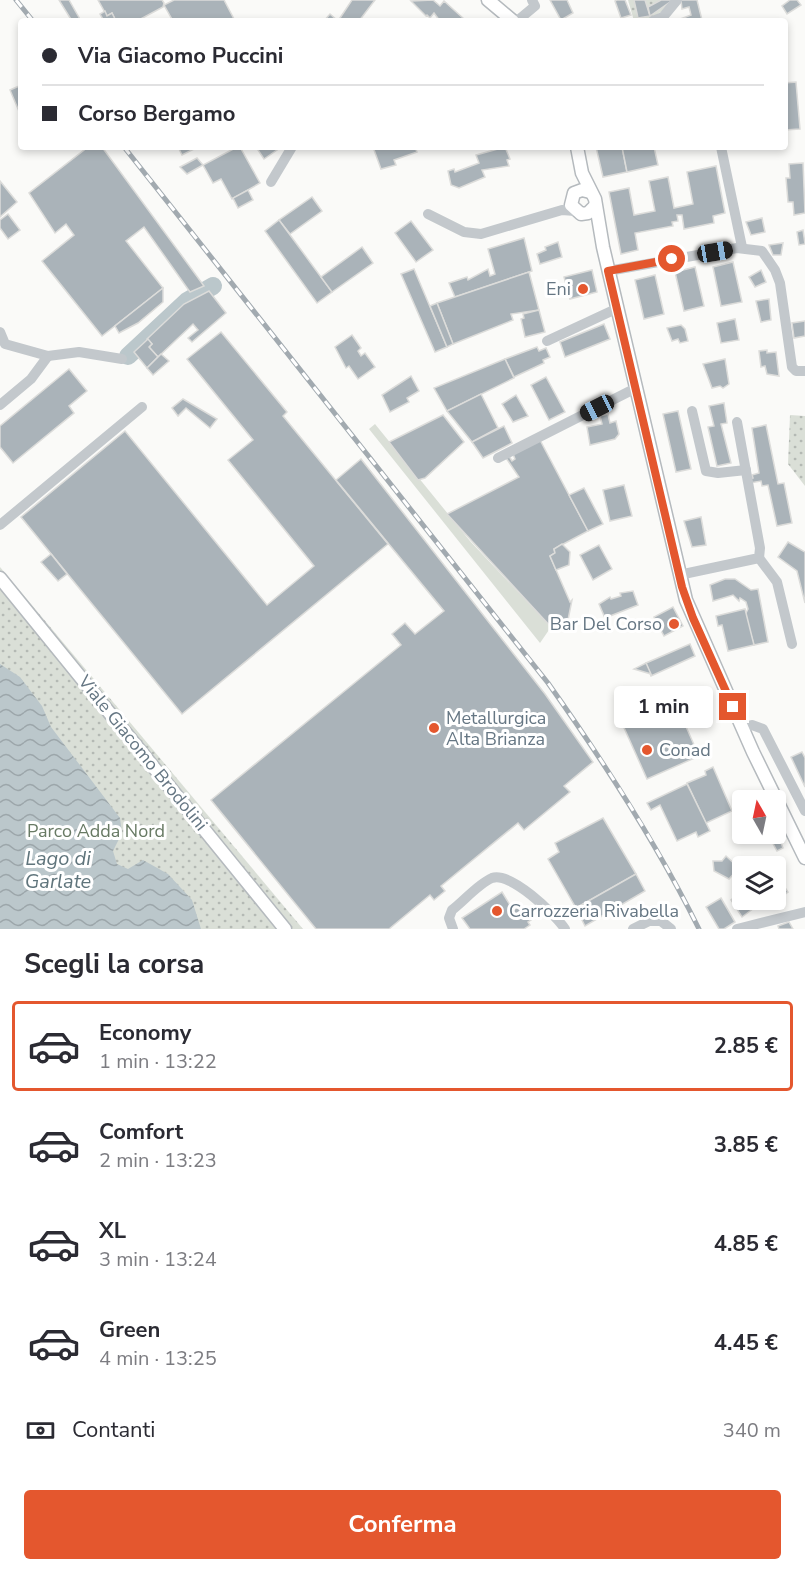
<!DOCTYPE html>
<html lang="it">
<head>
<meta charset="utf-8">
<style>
  :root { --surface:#fff; --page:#f7f7f7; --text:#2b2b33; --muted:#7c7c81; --line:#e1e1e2; --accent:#e4572e }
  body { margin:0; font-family:"Nunito Sans",sans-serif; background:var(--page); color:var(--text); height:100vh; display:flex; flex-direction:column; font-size:22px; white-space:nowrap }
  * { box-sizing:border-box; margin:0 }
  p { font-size:20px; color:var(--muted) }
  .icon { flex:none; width:33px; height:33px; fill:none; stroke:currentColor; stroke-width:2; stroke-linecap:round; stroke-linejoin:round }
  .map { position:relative; height:929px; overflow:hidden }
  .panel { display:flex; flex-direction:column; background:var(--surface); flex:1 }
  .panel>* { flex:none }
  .hud { position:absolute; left:18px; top:18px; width:770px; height:132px; border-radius:6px; box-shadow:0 3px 9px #0003; display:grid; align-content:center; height:132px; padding:0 24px; background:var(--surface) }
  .needle { width:39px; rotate:351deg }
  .controls { position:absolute; left:732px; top:790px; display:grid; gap:12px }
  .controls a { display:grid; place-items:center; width:54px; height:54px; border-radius:6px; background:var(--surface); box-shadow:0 3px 9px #0003; font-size:30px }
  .end { position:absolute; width:27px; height:27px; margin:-14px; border:8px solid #e4572e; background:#fff; box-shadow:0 0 0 3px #fff }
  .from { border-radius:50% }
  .bubble { position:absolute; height:42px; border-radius:6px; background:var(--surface); box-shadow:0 3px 9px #0003; font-size:20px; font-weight:700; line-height:42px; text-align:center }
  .car { position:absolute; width:18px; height:36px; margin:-18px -9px; border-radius:8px; box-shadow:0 0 4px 2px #0007; background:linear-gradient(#222 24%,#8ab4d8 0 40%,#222 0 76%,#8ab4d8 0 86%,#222 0) }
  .hud b { display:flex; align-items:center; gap:21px; height:57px; font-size:22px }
  .hud b+b { border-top:2px solid var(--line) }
  .hud i { width:15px; height:15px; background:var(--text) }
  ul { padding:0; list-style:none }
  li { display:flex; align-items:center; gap:18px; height:90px; margin:0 12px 9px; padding:0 12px; border:3px solid transparent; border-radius:6px }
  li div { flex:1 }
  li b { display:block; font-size:22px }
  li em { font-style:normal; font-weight:700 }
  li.active { border-color:var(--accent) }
  li>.icon { width:54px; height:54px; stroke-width:1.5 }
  h2 { padding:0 24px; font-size:27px; line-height:72px }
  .pay { display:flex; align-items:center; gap:15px; height:66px; padding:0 24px; font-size:22px }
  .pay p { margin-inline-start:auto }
  .primary-button { display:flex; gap:12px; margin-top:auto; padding:12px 24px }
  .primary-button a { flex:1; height:69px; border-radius:6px; background:var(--accent); color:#fff; font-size:24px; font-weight:700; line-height:69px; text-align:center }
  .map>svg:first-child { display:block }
</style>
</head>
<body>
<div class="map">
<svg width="805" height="929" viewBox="0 0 805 929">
  <defs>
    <pattern id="park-dots" width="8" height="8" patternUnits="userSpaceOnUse" patternTransform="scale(1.5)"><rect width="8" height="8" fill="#dadfd7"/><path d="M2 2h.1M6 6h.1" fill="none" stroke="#b4b9b4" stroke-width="1.8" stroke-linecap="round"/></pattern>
    <pattern id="water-waves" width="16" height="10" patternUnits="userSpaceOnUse" patternTransform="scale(1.5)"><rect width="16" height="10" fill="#bbc7cb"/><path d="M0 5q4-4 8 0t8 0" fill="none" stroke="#9ca6aa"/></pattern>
  </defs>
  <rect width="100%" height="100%" fill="#fafaf8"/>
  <path fill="#dadfd7" d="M375,424L470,541L551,627L540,643L369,429Z"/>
  <g fill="url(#park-dots)">
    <path d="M628,0H674C662,12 652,21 634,21Z"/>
    <path d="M790,415L805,416V486L788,464Z"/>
    <path d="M0,567L303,929H0Z"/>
  </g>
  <path fill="url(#water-waves)" d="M0,664L20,677L42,706L51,727L120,818L122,833L113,851L117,864L128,869L143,860L168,874L192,900L201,929H0Z"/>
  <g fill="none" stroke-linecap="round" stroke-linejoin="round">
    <path stroke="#bbc7cb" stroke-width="18" d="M128,356L187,301L213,286"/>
  </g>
  <g fill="#aab3b9" stroke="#dcdcda" stroke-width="1.5">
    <path d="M59,0H69L81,21H72Z"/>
    <path d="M98,0H162L164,3L163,7L137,21H116L112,13L107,16Z"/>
    <path d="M174,0H224L235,21H173L164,5Z"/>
    <path d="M352,0H375L359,21H324L330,14L338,21Z"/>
    <path d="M433,0L440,6L444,1L464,19L462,21H440L434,13L430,18L427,15L426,16L411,1Z"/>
    <path d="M550,0H567L573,13L561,20Z"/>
    <path d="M617,0H625L631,15L621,18L615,1Z"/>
    <path d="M645,0L650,16L638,18L634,0Z"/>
    <path d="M661,0H673L650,16L648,7Z"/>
    <path d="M681,0H697L702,20L675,21L691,15L689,7L682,9Z"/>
    <path d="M790,0H797L801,5L787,14L782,6Z"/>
    <path d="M105,11L107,16L112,13L116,21H104L100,14Z"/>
    <path d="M796,82L800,129L784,130V83Z"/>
    <path d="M19,86L21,91V116L10,90Z"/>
    <path d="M82,147H102L204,286L190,292L144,227L126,241L163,288L102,336L42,261L74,235L66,224L55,233L29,193L84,150Z"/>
    <path d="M178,147H198L182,155Z"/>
    <path d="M237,147H240L260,183L232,199L221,179L213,183L203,165Z"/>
    <path d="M256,147H275L277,150L264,159Z"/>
    <path d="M373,147H415L417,152L394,160L396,165L381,169Z"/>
    <path d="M505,147L510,159L507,160L509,166L482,170L485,177L459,188L451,185L448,171L454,169L455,172L479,163L476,155Z"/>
    <path d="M596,147H622L627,172L603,177Z"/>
    <path d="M622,147H654L658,165L627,172Z"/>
    <path d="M197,158L203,165L187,174L180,167Z"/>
    <path d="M803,163L805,213L794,215L793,202H788L786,178H790L789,164Z"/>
    <path d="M716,166L725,213L713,216L714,223L684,229L682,215H677L678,221L672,222L673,226L635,233L638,250L621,254L609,192L629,188L634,215L655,211L649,181L668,177L674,208L693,204L687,172Z"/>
    <path d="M0,181L17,202L0,217Z"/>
    <path d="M248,190L253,200L238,208L233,198Z"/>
    <path d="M312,197L322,211L290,234L279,220Z"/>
    <path d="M8,214L20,230L8,239L0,228V220Z"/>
    <path d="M762,218L765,232L751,235L746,222Z"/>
    <path d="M279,220L332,292L317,303L265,231Z"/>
    <path d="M411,221L433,250L416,262L395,233Z"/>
    <path d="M803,230L805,244L799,245L797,232Z"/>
    <path d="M524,238L532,271L455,297L449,283L467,277L468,280L488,269L490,276L495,274L488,249Z"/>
    <path d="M558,242L562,257L540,264L537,254L546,250L545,247Z"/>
    <path d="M783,243L781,255H773L769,245Z"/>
    <path d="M362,247L373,263L332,292L321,277Z"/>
    <path d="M733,262L742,302L721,306L713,267Z"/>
    <path d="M695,267L704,306L684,311L675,272Z"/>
    <path d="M414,269L447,347L435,352L401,274Z"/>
    <path d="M592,270L597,292L570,299L564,277Z"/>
    <path d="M761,270L766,282L755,287L749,277Z"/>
    <path d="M529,272L539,310L511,314L513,320L453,344L437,303Z"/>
    <path d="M655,275L664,314L644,319L635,280Z"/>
    <path d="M163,288V302L138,323L119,333L115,326Z"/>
    <path d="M209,291L226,313L192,342L188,338L198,330L193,324L158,357L149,347L152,344L147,339L184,304Z"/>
    <path d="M769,299L771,320L761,322L756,301Z"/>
    <path d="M437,303L453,344L447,347L430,306Z"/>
    <path d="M539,310L545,332L525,337L521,319L524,318L523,314Z"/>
    <path d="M735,319L739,340L721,343L717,323Z"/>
    <path d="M805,321V336L794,338L792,323Z"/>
    <path d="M604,324L610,339L565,357L560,342Z"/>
    <path d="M681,325L685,329L688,341L680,343L678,339L672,341L667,328Z"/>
    <path d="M221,332L287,412L283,416L388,544L182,714L21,517L125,431L267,605L314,566L228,460L253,440L187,359Z"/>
    <path d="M352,335L361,348L358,351L361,356L365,353L375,367L358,379L349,366L346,368L335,347Z"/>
    <path d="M148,339L152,344L149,347L158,357L147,368L134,352Z"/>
    <path d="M537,347L539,351L546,348L550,357L543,360L544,363L514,377L505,359Z"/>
    <path d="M767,350V353L776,352L779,376L767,374L765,366L761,367L759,351Z"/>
    <path d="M161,354L169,361L153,375L147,368Z"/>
    <path d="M505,359L514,378L447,411L434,388Z"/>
    <path d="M725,359L729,384L723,388L720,386L712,388L703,364Z"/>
    <path d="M69,369L87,391L69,406L74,413L13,463L0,447V426Z"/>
    <path d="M411,376L419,391L407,398L409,402L390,412L382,395Z"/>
    <path d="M546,377L565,412L549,420L531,385Z"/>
    <path d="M481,394L498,428L472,442L447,411Z"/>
    <path d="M516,395L528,416L513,422L502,404Z"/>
    <path d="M183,399L217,419L210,428L186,408L178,416L172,408Z"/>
    <path d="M724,403L727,423L721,424L731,463L717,466L708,427L714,426L709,406Z"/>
    <path d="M678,411L691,469L676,472L663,414Z"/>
    <path d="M608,414L610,423L616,421L619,434L615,439L590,445L587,427L602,424L600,416Z"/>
    <path d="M443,415L464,442L425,478L418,480L389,442Z"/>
    <path d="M766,425L778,484L784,483L792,523L777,526L768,485L762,486L761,481L750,483L749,479L753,478L752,475L759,473L752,428Z"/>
    <path d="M504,426L512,443L483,458L472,442Z"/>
    <path d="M540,440L588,531L554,549L555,553L550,556L570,602L572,600L568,620L551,627L447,514L519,477L506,458L509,456L512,461L515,459L513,454Z"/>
    <path d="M361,459L545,694L593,762L564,786L570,792L524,830L518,823L441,886L445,891L434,900L430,895L389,929H316L211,800L401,645L392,634L405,623L415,634L444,611L336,480Z"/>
    <path d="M624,485L632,516L610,521L603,490Z"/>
    <path d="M584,488L603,524L588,531L569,495Z"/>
    <path d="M701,517L706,545L692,547L684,521Z"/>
    <path d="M788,542L805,552V603L797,571L778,557Z"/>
    <path d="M562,544L570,552L569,565L556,570L550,556L555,553L554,549Z"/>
    <path d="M599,545L612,569L593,580L580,555Z"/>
    <path d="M51,554L67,574L58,581L41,562Z"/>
    <path d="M725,579H735L751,590L758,589L768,642L754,645L745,615L748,609L746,602L740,598L739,601L733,595L713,601L710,585Z"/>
    <path d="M633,591L638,605L605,618L599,604L610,597L611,599L621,596L620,593Z"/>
    <path d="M673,607L683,626L664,636L654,617Z"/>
    <path d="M745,609L754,645L728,651L722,625L718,626L716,616Z"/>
    <path d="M690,644L695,656L651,676L646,663Z"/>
    <path d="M646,663L651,674L634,669Z"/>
    <path d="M650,697L654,705L667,699L674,716L680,713L699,756L647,779L617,712Z"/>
    <path d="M802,752L805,758V787L791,757Z"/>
    <path d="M713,767L732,811L706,823L687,783L706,775L705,771Z"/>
    <path d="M687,784L710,831L698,837L696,832L677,841L660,805L651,810L647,803Z"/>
    <path d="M603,818L636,874L576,908L548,859L559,852L555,843Z"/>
    <path d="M777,832L783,848L777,851L769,836Z"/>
    <path d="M726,856L739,868L729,879L714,871L713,861H722Z"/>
    <path d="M636,874L645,891L585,926L576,908Z"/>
    <path d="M776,874L788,892L776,901L775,900Z"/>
    <path d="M742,891V900H752L754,908L742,917L731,900Z"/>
    <path d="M502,892L513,910L518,907L522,912L524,910L531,920L528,922L530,925L524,929H470L462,918Z"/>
    <path d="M721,898L735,922L724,929H719L706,907Z"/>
    <path d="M789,922L793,929H779L778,926Z"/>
  </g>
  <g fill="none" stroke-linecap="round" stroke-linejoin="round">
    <g stroke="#b5babe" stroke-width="15">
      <g id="major">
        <path d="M488,0L513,21"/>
        <path d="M577,147L582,173L595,199L603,247L686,600L753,752L805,858"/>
        <path d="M590,192L582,190L574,193L571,205L581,214L588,213L594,207"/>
        <path d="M0,578L285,929"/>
      </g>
    </g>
    <g stroke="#c3c8cc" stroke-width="10">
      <path d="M517,21L535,6L532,0"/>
      <path d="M653,21L663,17L677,0"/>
      <path d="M721,147L742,247"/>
      <path d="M271,182L292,147"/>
      <path d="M428,214L464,232L481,234L562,210L575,211"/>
      <path d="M608,271L737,248L762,251L775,270L780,283L792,367L796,371H805"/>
      <path d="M0,332L5,344L48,356L79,352L122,359"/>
      <path d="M547,341L618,308"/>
      <path d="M0,405L31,379L48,356"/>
      <path d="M692,411L706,471L718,473L746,470"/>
      <path d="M498,458L636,388"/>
      <path d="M0,525L142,407"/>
      <path d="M759,558L777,582L792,644"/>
      <path d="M679,575L759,558L760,548L737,422"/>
      <path d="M742,728L752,725L763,729L805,811"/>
      <path d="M453,929L449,918L452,910C464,901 478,884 492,878C510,871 555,914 565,929"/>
      <path d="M633,929L649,921H661L671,929"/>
      <path d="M737,929L805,912"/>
    </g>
    <use href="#major" stroke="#fff" stroke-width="12"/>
    <g stroke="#a2aab0" stroke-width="5">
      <g id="rail">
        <path d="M16,0L33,21"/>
        <path d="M124,147L548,683C604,762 656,842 699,929"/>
      </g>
    </g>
    <use href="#rail" stroke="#fff" stroke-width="3" stroke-dasharray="9" stroke-linecap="butt"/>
  </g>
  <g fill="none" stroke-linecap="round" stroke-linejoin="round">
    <path stroke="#e4572e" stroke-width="8" d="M672,259L608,271L682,587L693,618L733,707"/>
  </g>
  <g fill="#e4572e" stroke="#fff" stroke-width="2">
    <circle cx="583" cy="289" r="6"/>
    <circle cx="674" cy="624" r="6"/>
    <circle cx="434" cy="728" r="6"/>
    <circle cx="647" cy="750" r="6"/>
    <circle cx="497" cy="911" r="6"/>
  </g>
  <g text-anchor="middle" stroke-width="6" stroke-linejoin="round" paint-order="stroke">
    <g font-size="18" fill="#657683" stroke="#fff" text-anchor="start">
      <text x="571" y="295" text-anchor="end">Eni</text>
      <text x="662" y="630" text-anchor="end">Bar Del Corso</text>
      <text x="446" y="724">Metallurgica<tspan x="446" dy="21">Alta Brianza</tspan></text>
      <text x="659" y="756">Conad</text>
      <text x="509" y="917">Carrozzeria Rivabella</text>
    </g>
    <g font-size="18" fill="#657683" stroke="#fff">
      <text transform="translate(143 753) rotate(51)" y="6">Viale Giacomo Brodolini</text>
    </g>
    <g font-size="18" fill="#687a64" stroke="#fff">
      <text x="96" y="837">Parco Adda Nord</text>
    </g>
    <g font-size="20" font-style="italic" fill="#60757c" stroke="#fff">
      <text x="58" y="865">Lago di<tspan x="58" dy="23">Garlate</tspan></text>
    </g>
  </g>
</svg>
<div class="controls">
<a><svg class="needle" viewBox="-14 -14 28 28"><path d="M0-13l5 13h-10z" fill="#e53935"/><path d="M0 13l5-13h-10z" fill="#7c7c81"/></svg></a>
<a><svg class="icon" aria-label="layers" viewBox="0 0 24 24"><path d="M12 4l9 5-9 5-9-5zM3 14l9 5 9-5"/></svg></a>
</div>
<i class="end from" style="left:672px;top:259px"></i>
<i class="end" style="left:733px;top:707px"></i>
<div class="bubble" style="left:614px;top:686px;width:99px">1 min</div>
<i class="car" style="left:715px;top:252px;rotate:80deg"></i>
<i class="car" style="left:597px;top:408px;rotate:243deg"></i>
<div class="hud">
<b><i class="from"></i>Via Giacomo Puccini</b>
<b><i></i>Corso Bergamo</b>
</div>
</div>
<section class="panel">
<h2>Scegli la corsa</h2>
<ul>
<li class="active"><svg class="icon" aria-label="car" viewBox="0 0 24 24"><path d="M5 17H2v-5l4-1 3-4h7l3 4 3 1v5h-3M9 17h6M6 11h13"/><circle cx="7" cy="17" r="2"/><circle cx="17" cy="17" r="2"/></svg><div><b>Economy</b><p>1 min · 13:22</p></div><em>2.85 €</em></li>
<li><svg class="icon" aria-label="car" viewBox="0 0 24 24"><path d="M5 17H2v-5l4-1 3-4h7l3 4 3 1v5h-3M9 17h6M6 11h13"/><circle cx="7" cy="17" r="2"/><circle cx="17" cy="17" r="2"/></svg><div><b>Comfort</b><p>2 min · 13:23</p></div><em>3.85 €</em></li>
<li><svg class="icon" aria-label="car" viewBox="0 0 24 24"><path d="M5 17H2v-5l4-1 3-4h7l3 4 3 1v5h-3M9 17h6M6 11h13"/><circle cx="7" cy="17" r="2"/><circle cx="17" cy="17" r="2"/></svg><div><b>XL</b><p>3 min · 13:24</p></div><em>4.85 €</em></li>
<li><svg class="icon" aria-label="car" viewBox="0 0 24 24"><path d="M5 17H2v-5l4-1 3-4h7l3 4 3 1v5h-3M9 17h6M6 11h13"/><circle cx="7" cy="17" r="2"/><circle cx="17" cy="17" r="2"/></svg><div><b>Green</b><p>4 min · 13:25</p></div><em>4.45 €</em></li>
</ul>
<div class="pay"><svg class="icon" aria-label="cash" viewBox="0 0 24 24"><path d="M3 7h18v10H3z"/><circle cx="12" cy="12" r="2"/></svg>Contanti<p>340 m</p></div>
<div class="primary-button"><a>Conferma</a></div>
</section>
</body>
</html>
